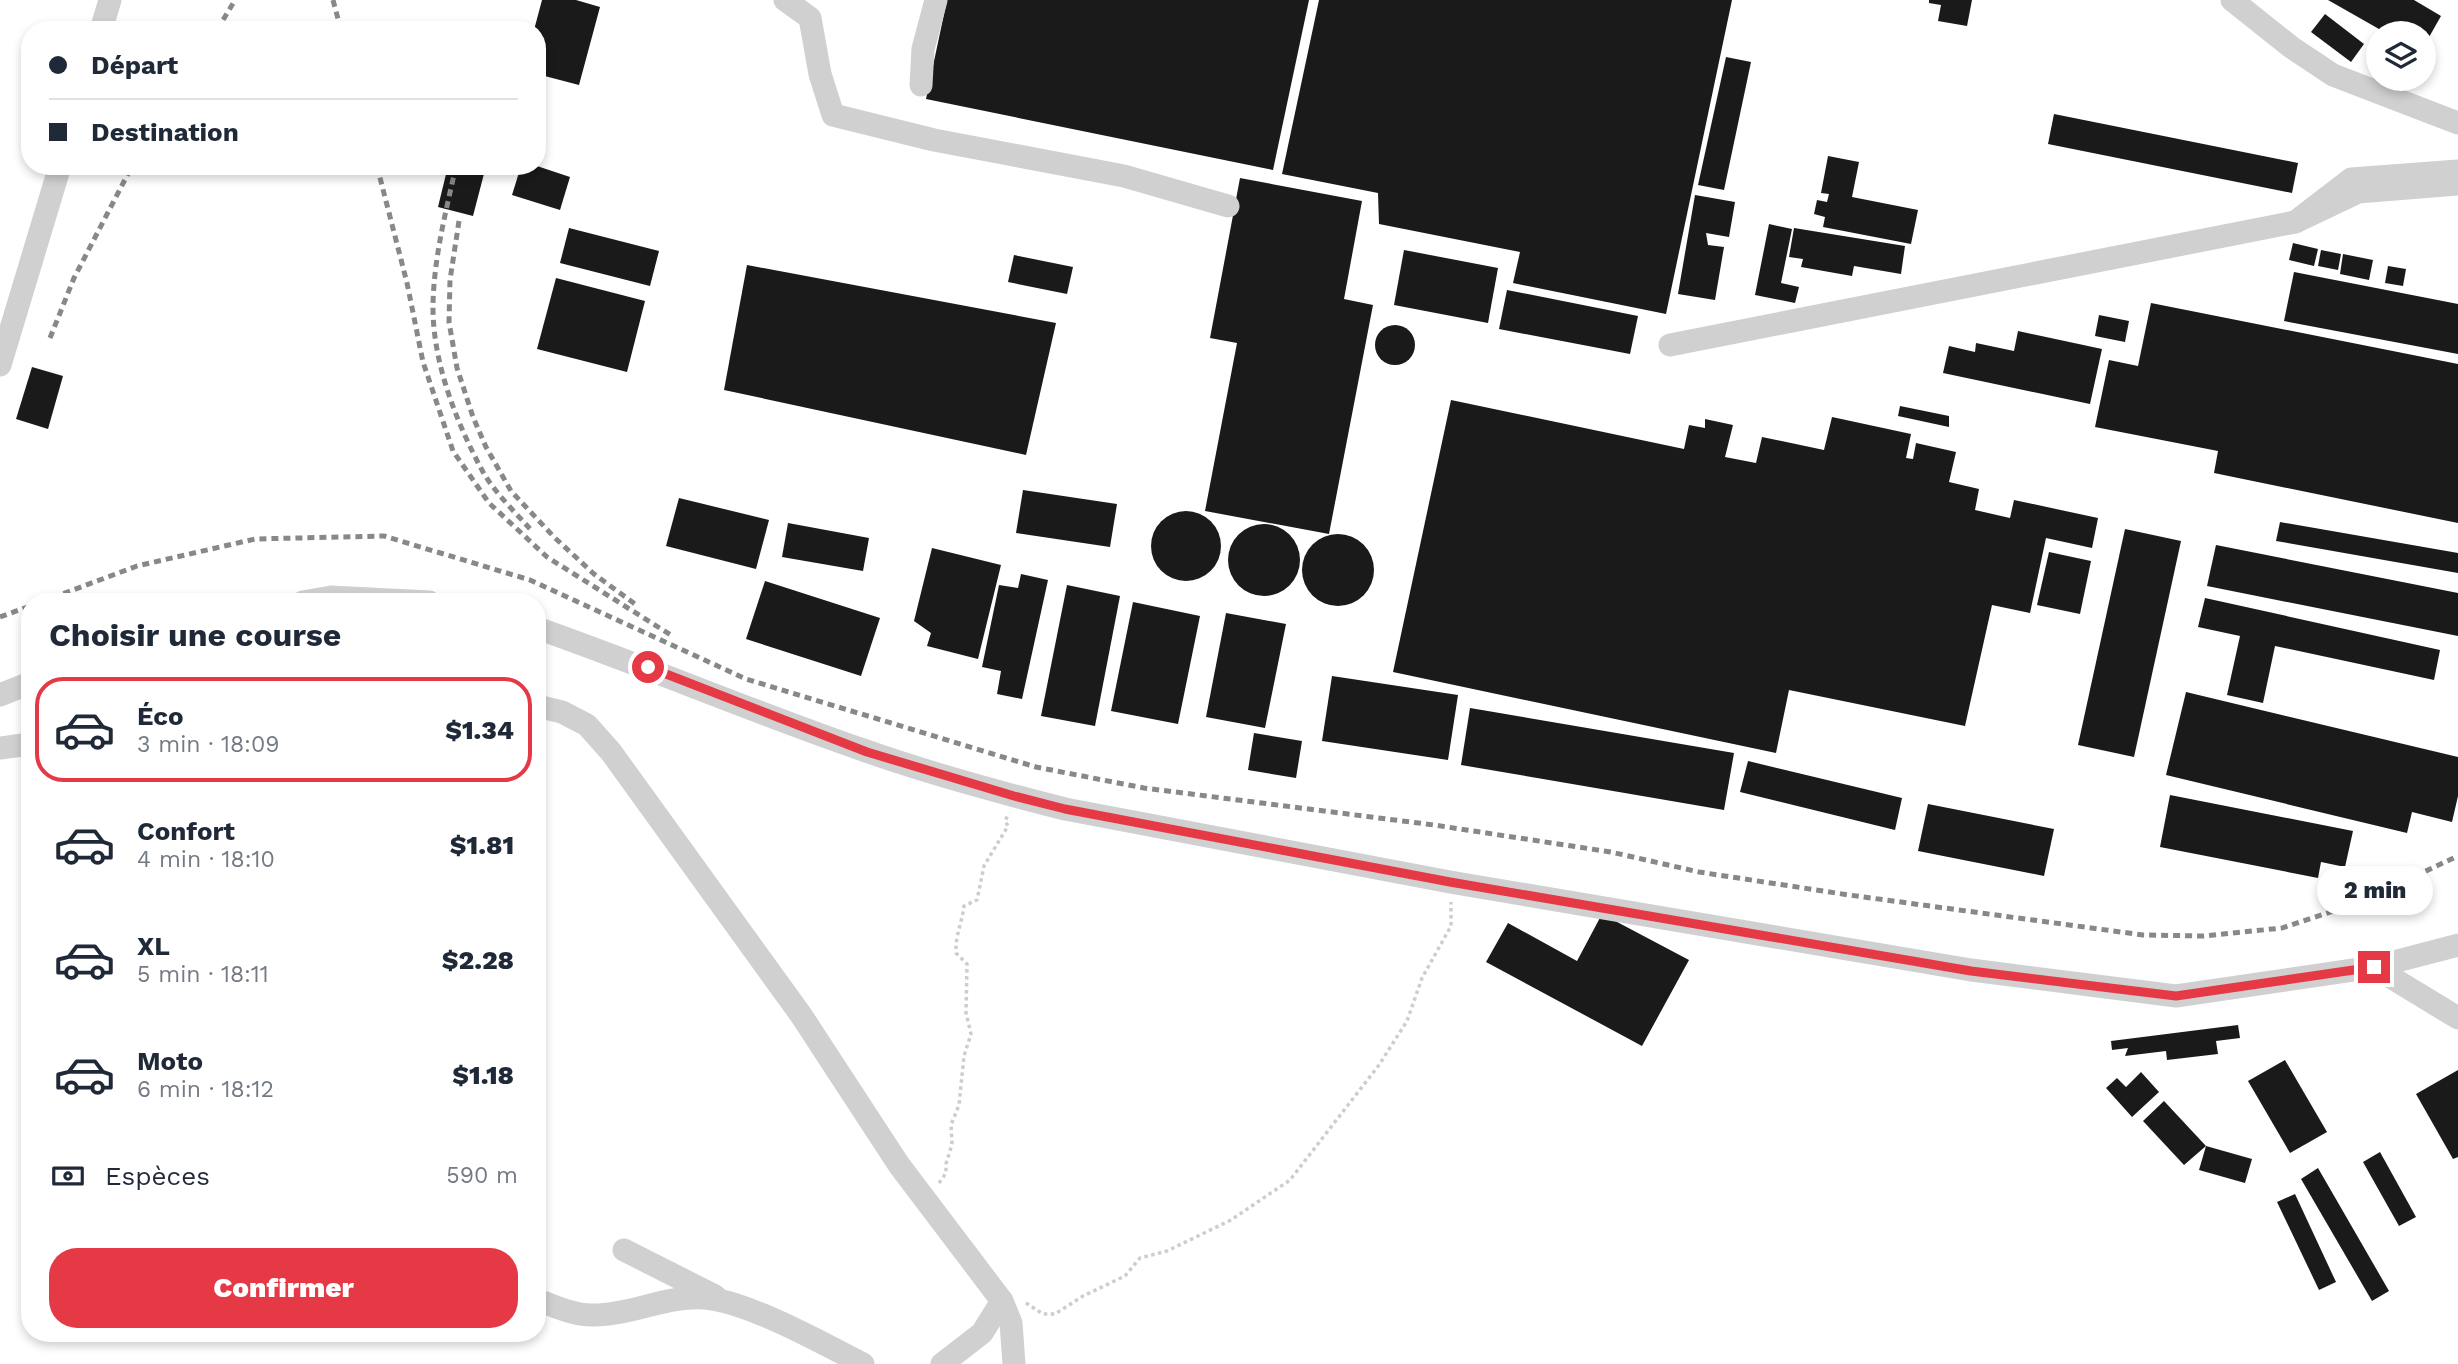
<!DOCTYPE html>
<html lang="fr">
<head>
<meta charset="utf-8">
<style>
  :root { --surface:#fff; --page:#f2f2f3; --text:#1f2937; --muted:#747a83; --line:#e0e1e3; --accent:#e63946 }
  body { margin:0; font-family:"Work Sans",sans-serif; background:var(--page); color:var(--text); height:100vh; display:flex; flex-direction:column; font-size:26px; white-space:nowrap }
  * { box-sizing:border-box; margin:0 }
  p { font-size:23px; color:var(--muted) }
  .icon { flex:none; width:38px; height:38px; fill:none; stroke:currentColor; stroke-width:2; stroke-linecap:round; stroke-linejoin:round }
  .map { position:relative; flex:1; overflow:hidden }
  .sheet { position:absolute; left:21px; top:593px; width:525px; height:749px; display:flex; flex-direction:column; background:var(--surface); border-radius:28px; box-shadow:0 4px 10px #0003 }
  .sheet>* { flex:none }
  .top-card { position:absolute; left:21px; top:21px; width:525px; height:154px; border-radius:28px; box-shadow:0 4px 10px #0003; display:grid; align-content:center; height:154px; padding:0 28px; background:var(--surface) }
  .controls { position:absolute; left:2366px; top:21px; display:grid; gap:14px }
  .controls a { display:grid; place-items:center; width:70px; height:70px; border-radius:50%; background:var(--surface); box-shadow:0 4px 10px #0003; font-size:35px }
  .end { position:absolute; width:32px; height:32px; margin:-16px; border:9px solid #e63946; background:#fff; box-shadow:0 0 0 4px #fff }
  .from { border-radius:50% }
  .bubble { position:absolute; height:49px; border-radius:24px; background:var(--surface); box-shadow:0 4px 10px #0003; font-size:23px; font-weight:800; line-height:49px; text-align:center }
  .top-card b { display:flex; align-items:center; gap:24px; height:66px; font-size:26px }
  .top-card b+b { border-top:2px solid var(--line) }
  .top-card i { width:18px; height:18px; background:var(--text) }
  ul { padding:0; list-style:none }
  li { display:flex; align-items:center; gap:21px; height:105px; margin:0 14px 10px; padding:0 14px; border:4px solid transparent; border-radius:28px }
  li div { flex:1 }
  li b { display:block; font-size:26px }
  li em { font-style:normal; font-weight:800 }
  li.on { border-color:var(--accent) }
  li>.icon { width:63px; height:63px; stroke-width:1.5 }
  h2 { padding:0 28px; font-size:32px; line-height:84px }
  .pay { display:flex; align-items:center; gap:18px; height:77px; padding:0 28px; font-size:26px }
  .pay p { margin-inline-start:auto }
  .cta { display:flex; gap:14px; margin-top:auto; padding:14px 28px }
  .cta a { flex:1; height:80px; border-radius:28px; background:var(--accent); color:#fff; font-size:28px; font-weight:800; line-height:80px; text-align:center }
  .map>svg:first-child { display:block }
</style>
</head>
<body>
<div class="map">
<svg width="2458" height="1364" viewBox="0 0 2458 1364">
  <rect width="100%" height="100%" fill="#fff"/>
  <g fill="#1a1a1a">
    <path d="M542,0H576L600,7L579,85L537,74V30H534Z"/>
    <path d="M947,0H1309L1273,170L926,99Z"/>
    <path d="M1319,0H1732L1666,314L1513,283L1520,252L1379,224L1378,193L1282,174Z"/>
    <path d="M1929,0H1972L1967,26L1938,21L1941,5L1929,3Z"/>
    <path d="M2328,0H2414L2441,16L2424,46V33H2386Z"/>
    <path d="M2325,14L2364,44L2351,62L2311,32Z"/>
    <path d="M1726,57L1751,62L1724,190L1698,185Z"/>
    <path d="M2054,114L2298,163L2292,193L2048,144Z"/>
    <path d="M1828,156L1859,162L1852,197L1918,210L1911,244L1823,227L1825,217L1814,214L1817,200L1827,202L1829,194L1821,193Z"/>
    <path d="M448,166H486L473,216L438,207Z"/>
    <path d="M521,166H537L570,177L560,210L512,195Z"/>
    <path d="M1240,178L1362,201L1344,299L1373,305L1329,534L1205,511L1237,343L1210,338Z"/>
    <path d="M1695,195L1735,202L1729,237L1706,233L1708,245L1724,247L1715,300L1678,294Z"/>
    <path d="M1769,224L1792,229L1781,283L1799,287L1795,303L1755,295Z"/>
    <path d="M569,228L659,251L650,286L560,263Z"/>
    <path d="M1794,228L1905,246L1901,274L1854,266L1852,276L1801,267L1803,259L1789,257Z"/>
    <path d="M2293,243L2318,249L2314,266L2289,260Z"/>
    <path d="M1404,250L1498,268L1488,323L1394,305Z"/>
    <path d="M2321,250L2341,254L2338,270L2318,266Z"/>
    <path d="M2343,254L2373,260L2369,280L2340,274Z"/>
    <path d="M1014,255L1073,267L1067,294L1008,282Z"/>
    <path d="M747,265L1056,323L1026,455L724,390Z"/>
    <path d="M2388,266L2406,269L2403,286L2385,283Z"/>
    <path d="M2294,272L2458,304V354L2284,321Z"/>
    <path d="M556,278L645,301L627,372L537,349Z"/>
    <path d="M1507,290L1638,316L1630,354L1499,329Z"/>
    <path d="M2151,303L2458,364V523L2214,473L2218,451L2095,427L2109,360L2138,366Z"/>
    <path d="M2099,315L2129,321L2125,342L2095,336Z"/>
    <circle cx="1395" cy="345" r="20"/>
    <path d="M2018,331L2102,349L2090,404L1943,373L1949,346L1975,352L1976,343L2014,351Z"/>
    <path d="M32,367L63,376L48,429L16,419Z"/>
    <path d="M1451,400L1684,449L1689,425L1705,428V419L1733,425L1725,457L1756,463L1762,437L1824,450L1832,417L1911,434L1906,458L1913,459L1916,443L1956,452L1949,482L1979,489L1975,510L2010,518L2014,500L2098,518L2092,548L2046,538L2030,613L1992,605L1965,726L1789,690L1776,753L1393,672Z"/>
    <path d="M1900,406L1949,416V427L1898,416Z"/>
    <path d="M1023,490L1117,504L1110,547L1016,533Z"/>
    <path d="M679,498L769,520L756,569L666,546Z"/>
    <circle cx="1186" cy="546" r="35"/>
    <path d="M2280,522L2458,553V573L2276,541Z"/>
    <path d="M788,523L869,538L863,571L782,557Z"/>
    <circle cx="1264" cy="560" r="36"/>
    <path d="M2125,529L2181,541L2134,757L2078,745Z"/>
    <circle cx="1338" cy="570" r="36"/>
    <path d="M2216,545L2458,593V636L2207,586Z"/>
    <path d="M932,548L1001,565L978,659L927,646L931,633L914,621Z"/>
    <path d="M2049,552L2091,561L2080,614L2037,605Z"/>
    <path d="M1021,574L1048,580L1022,699L997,694L1001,671L982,667L999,585L1018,588Z"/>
    <path d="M765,581L880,618L861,676L746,639Z"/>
    <path d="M1067,585L1120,596L1095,726L1041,716Z"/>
    <path d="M2205,598L2440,650L2434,680L2275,646L2263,703L2227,695L2240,636L2198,627Z"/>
    <path d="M1133,602L1200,616L1178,724L1111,711Z"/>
    <path d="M1226,613L1286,624L1265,728L1206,717Z"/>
    <path d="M1332,676L1458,695L1448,760L1322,741Z"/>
    <path d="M2186,692L2458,757V796L2452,822L2412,812L2407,833L2166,775Z"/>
    <path d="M1470,708L1734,753L1724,810L1461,765Z"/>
    <path d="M1254,733L1302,741L1296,778L1248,770Z"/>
    <path d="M1748,761L1902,798L1895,830L1740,792Z"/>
    <path d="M2170,795L2353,831L2345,867L2321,862L2318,878L2160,847Z"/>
    <path d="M1928,804L2054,829L2044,876L1918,851Z"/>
    <path d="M1602,914L1689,960L1642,1046L1486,962L1508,923L1577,961Z"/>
    <path d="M2238,1025L2240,1038L2216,1041L2218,1054L2167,1060L2166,1051L2125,1056L2128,1048L2112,1050L2111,1041Z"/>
    <path d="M2285,1060L2327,1132L2290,1153L2248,1081Z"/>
    <path d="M2458,1070V1157L2453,1159L2416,1094Z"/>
    <path d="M2141,1072L2159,1092L2132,1117L2106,1088L2117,1078L2126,1087Z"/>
    <path d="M2164,1101L2206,1146L2184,1165L2143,1121Z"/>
    <path d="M2206,1146L2252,1159L2245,1183L2199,1170Z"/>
    <path d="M2380,1152L2416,1217L2399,1226L2363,1162Z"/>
    <path d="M2318,1168L2389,1291L2372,1301L2301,1179Z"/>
    <path d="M2295,1194L2336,1282L2319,1290L2277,1202Z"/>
  </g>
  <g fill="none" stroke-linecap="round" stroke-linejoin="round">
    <g stroke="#cdcdcd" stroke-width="3.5" stroke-dasharray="3.5 3.5" stroke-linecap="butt">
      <path d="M939,1183L946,1173V1164L952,1144L951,1125L959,1105L964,1056L971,1034L966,1013L967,964L956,953C955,936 962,923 964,906L977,900L984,866L1008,826L1005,821L1008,815"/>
      <path d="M1026,1303L1043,1314H1055L1083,1296L1125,1276L1140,1258L1167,1251L1231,1220L1290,1180L1379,1065L1407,1021L1422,978L1451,926V902"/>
    </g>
    <g stroke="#d0d0d0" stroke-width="23">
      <path d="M785,0L810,18L820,74L833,115L934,140L1124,176L1228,206"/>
      <path d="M2232,0L2291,47L2333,75L2458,123"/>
      <path d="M101,30L110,0"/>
      <path d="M921,85L923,49L936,0"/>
      <path d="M2458,171L2351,179L2295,222L2358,192L2458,184"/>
      <path d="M1670,345L2295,222"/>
      <path d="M0,365L60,166"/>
      <path d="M303,602L331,597L429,602"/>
      <path d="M537,628C648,667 755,713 866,751C931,774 998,792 1065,809L1450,882L1971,970L2176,996L2374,967L2458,945"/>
      <path d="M0,695L30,683"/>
      <path d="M537,706L562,712L587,725L611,752L801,1015L899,1165L1002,1301L1011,1323L1014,1364"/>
      <path d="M0,748L30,744"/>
      <path d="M2374,967L2458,1018"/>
      <path d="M624,1250L715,1296"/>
      <path d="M537,1300C555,1306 575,1316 594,1315C631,1315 668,1295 705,1298C749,1302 822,1343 863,1364"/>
      <path d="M942,1364L982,1333L1002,1301"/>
    </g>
    <g stroke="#888" stroke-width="5" stroke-dasharray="7 5" stroke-linecap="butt">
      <path d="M333,0L341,30"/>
      <path d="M217,30L235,0"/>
      <path d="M377,166L407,283L423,362L453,451L489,503L547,557L674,637"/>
      <path d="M456,166C446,211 434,257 433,304C432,361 456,422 483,472C495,493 515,512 531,530"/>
      <path d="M459,221L450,280L449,322L457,368L473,417L486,447L511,491L554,537L594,574L635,604"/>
      <path d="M50,338L74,278L132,166"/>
      <path d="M41,602L137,566L255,539L384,536L530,580L746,679L1036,767L1144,788L1434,825L1611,852L1699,872L1849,895L2143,935L2204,936L2282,928L2355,904L2458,856"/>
      <path d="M0,617L30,606"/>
    </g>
  </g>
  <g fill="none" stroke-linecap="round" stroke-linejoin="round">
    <path stroke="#e63946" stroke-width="9" d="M648,667L867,752L1014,796L1065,809L1450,882L1971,971L2176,996L2374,967"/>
  </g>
</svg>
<div class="controls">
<a><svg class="icon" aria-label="layers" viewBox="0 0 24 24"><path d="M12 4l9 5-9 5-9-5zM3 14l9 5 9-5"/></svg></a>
</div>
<i class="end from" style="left:648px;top:667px"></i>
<i class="end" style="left:2374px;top:967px"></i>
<div class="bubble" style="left:2317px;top:866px;width:116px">2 min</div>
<div class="top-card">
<b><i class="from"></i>Départ</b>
<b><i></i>Destination</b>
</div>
<section class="sheet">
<h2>Choisir une course</h2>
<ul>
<li class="on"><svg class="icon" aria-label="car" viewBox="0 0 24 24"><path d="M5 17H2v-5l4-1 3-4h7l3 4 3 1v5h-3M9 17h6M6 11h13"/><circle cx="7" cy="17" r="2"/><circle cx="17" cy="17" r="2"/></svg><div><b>Éco</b><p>3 min · 18:09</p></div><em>$1.34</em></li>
<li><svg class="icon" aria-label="car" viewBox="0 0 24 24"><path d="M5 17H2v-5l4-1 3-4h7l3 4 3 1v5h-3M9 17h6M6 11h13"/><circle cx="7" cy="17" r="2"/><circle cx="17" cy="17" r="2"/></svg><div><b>Confort</b><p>4 min · 18:10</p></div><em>$1.81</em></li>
<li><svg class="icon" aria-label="car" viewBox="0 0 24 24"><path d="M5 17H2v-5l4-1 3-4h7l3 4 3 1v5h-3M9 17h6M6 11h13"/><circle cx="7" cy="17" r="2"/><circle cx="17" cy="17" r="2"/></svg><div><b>XL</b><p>5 min · 18:11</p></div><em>$2.28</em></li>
<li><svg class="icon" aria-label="car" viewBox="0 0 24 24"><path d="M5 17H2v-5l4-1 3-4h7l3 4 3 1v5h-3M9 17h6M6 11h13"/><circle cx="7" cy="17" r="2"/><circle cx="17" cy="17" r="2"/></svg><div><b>Moto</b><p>6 min · 18:12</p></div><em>$1.18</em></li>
</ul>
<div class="pay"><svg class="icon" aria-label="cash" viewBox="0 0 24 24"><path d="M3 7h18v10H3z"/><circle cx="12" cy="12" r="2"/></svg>Espèces<p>590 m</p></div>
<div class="cta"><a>Confirmer</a></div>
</section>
</div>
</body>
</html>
